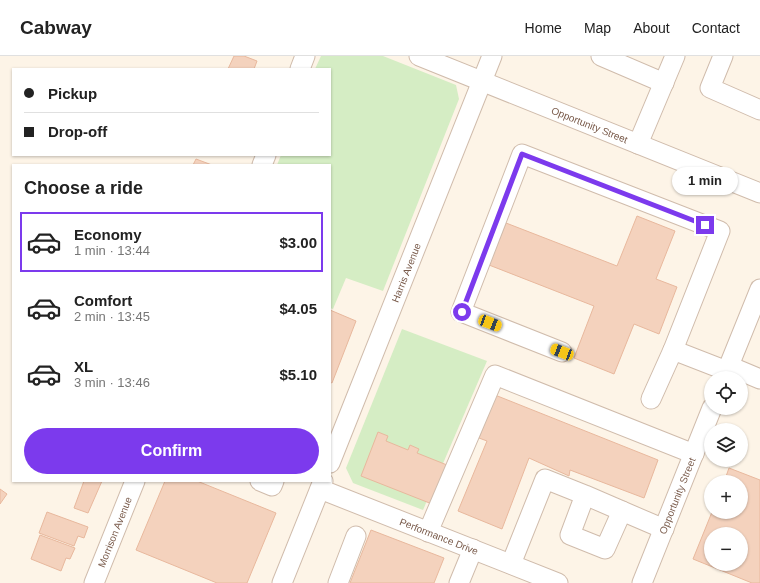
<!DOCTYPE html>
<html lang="en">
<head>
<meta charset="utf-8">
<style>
  :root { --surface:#fff; --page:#f6f6f6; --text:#222; --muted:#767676; --line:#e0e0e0; --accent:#7c3aed }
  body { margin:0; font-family:Arial,sans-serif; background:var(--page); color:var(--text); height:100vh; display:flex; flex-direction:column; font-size:15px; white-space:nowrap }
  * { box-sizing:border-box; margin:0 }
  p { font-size:13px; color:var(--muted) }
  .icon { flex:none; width:22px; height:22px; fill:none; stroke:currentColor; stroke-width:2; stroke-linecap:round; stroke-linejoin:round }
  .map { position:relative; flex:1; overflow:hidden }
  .sheet { position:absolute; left:12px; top:108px; width:319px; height:318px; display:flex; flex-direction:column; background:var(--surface); border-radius:0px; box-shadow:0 1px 3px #0004 }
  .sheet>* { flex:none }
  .guide { position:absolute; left:12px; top:12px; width:319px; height:88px; border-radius:0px; box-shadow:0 1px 3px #0004; display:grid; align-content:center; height:88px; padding:0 12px; background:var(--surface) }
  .tools { position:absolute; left:704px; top:315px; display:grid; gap:8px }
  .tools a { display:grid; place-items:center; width:44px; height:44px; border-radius:50%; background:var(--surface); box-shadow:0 1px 3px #0004; font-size:20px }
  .end { position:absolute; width:18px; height:18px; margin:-9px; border:5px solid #7c3aed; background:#fff; box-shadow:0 0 0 2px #fff }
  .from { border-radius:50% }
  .bubble { position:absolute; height:28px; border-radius:14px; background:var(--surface); box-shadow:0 1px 3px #0004; font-size:13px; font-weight:700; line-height:28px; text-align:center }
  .car { position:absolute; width:12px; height:24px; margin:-12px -6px; border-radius:5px; box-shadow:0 0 3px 1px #0007; background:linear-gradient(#f5c518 24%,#345 0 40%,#f5c518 0 76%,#345 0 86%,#f5c518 0) }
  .guide b { display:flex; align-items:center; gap:14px; height:38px; font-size:15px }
  .guide b+b { border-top:1px solid var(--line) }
  .guide i { width:10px; height:10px; background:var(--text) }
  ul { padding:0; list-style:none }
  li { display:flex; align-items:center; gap:12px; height:60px; margin:0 8px 6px; padding:0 4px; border:2px solid transparent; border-radius:0px }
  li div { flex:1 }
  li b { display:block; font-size:15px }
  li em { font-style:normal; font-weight:700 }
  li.on { border-color:var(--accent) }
  li>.icon { width:36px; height:36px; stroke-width:1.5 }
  h2 { padding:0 12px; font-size:18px; line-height:48px }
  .button { display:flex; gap:8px; margin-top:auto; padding:8px 12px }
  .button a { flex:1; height:46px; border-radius:24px; background:var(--accent); color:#fff; font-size:16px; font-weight:700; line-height:46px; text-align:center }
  header { display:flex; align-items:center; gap:24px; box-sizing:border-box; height:56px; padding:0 20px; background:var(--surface); border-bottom:1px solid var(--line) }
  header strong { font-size:19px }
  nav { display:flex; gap:22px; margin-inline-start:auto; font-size:14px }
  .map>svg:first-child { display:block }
</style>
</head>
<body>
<header>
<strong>Cabway</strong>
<nav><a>Home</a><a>Map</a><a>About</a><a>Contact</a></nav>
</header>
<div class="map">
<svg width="760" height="527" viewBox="0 0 760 527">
  <rect width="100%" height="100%" fill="#fdf4e7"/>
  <g fill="#d5edc4">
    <path d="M321,0H383L456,29L459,43L383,235L346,222L333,253L330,252V109H277L281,99H330V13H315Z"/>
    <path d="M402,273L487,305L423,454L353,427L346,412Z"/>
  </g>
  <g fill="#f4d2bd" stroke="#e8b89d" fill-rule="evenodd">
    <path d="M234,0H244L257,5L254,13H228Z"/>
    <path d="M196,103L212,109H193Z"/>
    <path d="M637,160L675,175L656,223L677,231L659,278L634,268L614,318L574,302L594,250L489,209L506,167L617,210Z"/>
    <path d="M330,254L356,265L332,327L330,326Z"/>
    <path d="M495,339L658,404L644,442L570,414L569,420L529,402L502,473L458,455L487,385L479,382Z"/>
    <path d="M378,376L388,380L386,385L408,394L410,389L419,393L417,397L447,409L432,448L361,420Z"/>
    <path d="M729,412L760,424V527H752L693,503L712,456H741V426H724ZM711,478H741V508H711Z"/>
    <path d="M84,425H102L88,457L74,452Z"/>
    <path d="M165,425H197L276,457L247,527H217L136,494Z"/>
    <path d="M0,433L7,438L0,448Z"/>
    <path d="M47,456L88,471L84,482L78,480L74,490L39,477Z"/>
    <path d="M371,474L444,502L434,527H350Z"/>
    <path d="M40,479L75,492L70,503L66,502L61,515L31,503Z"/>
  </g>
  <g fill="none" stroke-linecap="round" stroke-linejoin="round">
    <g stroke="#d0bcac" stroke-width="21">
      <g id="minor">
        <path id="s1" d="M419,0L760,137"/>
        <path d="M601,0L664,27"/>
        <path d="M723,0L710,32L760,54"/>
        <path d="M300,13L305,0"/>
        <path d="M638,88L675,0"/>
        <path d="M262,109L266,99"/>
        <path d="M562,296L461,256L522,98L720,175L673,294"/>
        <path d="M729,310L760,323"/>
        <path d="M724,322L760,233"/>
        <path d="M651,343L673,294L727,315"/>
        <path id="s2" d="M330,407L492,0"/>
        <path d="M260,425L272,430L274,425"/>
        <path id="s3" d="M320,433L558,527"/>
        <path d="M622,455L664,473"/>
        <path d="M428,476L495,319L694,398"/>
        <path d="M511,508L545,423L585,439L570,479L605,493L622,455L585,439"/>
        <path id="s4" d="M94,527L135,425"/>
        <path d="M282,527L323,425"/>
        <path d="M338,527L356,480"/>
        <path d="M459,527L473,493"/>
        <path id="s5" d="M642,527L712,352"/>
      </g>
    </g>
    <use href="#minor" stroke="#fff" stroke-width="19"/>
  </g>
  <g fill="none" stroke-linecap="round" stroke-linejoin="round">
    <path stroke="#7c3aed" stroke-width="5" d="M462,256L522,98L705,169"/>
  </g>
  <g text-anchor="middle" stroke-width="3" stroke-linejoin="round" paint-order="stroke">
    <g font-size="10" fill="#795a4a" stroke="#fff8ef">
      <text dy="4" stroke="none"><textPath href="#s1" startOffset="184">Opportunity Street</textPath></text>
      <text dy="4" stroke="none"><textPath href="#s2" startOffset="205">Harris Avenue</textPath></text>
      <text dy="4" stroke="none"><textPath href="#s5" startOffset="94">Opportunity Street</textPath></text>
      <text dy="4" stroke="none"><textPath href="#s4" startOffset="55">Morrison Avenue</textPath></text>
      <text dy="4" stroke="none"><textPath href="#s3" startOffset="128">Performance Drive</textPath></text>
    </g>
  </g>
</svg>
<div class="tools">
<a><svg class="icon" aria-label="locate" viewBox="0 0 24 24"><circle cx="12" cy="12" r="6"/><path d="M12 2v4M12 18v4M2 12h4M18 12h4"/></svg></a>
<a><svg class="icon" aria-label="layers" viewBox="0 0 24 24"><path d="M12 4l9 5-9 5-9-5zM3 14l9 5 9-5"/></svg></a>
<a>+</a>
<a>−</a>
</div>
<i class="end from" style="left:462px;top:256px"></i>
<i class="end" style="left:705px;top:169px"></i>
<div class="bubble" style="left:672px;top:111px;width:66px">1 min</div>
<i class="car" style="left:490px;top:267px;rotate:111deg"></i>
<i class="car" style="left:562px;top:296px;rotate:291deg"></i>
<div class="guide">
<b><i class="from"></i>Pickup</b>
<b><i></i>Drop-off</b>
</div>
<section class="sheet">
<h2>Choose a ride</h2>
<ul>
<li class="on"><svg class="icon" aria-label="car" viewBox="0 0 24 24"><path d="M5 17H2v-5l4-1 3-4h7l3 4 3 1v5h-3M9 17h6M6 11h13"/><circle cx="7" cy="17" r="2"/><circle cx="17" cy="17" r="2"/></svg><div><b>Economy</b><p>1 min · 13:44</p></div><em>$3.00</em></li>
<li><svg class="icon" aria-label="car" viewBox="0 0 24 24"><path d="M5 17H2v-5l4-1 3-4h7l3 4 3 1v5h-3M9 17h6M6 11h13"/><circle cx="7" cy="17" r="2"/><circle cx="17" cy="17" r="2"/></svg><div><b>Comfort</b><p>2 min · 13:45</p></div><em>$4.05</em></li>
<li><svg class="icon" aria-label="car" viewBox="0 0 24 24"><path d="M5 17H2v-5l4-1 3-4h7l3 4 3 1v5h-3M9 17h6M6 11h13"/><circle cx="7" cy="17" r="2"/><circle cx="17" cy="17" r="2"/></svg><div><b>XL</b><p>3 min · 13:46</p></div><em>$5.10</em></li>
</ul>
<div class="button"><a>Confirm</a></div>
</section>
</div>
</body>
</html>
